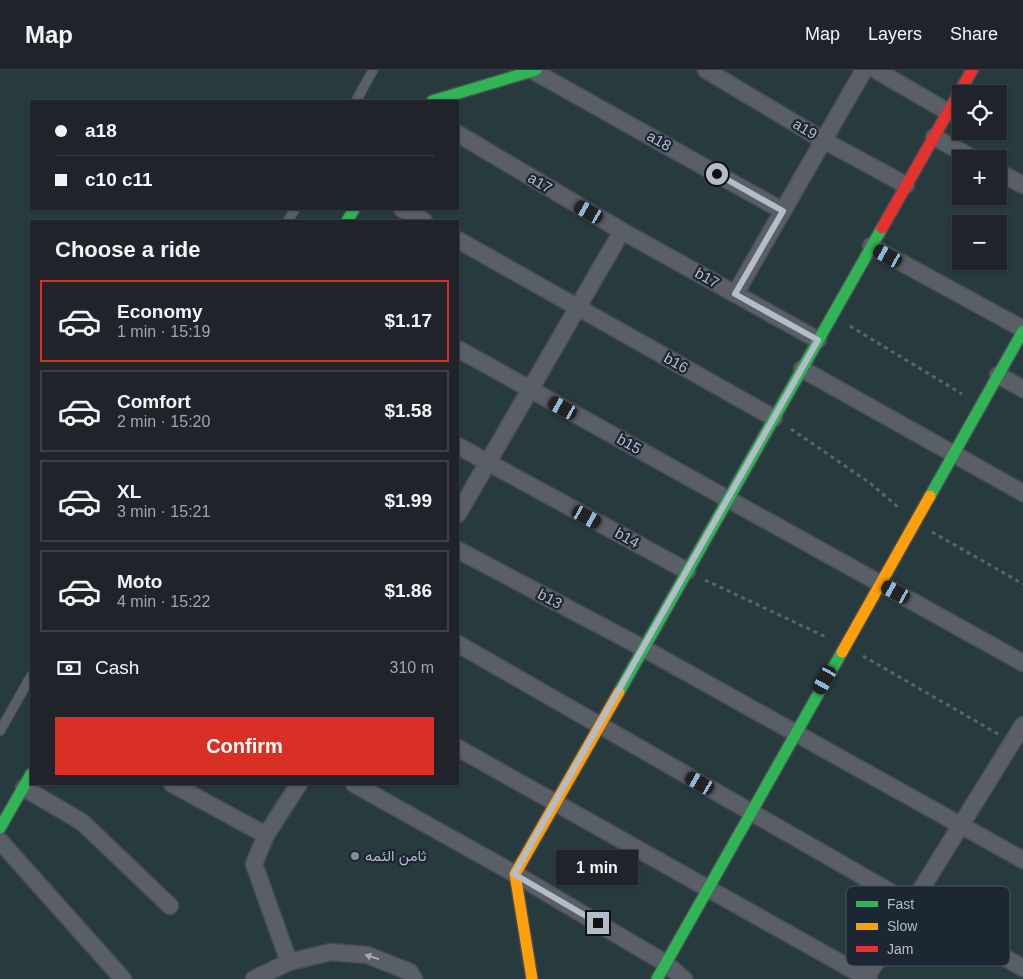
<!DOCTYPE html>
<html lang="en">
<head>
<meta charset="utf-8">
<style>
  :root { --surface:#20242a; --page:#282c32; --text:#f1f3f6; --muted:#a2a4a8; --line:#3d4147; --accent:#d93025 }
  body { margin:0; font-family:Helvetica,Vazirmatn,sans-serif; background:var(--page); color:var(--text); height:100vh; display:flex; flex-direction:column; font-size:19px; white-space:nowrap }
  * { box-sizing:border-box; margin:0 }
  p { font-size:16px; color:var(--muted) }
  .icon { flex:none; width:28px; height:28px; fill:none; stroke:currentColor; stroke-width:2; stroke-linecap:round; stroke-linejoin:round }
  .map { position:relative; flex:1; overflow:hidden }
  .details { position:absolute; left:30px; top:150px; width:429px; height:565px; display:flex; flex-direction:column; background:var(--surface); border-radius:0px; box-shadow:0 1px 4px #0004,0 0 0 1px var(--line) }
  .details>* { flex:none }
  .guide { position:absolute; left:30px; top:30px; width:429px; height:110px; border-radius:0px; box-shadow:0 1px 4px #0004,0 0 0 1px var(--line); display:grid; align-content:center; height:110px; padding:0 25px; background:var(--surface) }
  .tools { position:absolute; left:952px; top:15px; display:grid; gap:10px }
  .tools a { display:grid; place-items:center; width:55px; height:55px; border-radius:0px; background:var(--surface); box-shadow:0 1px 4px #0004,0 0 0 1px var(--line); font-size:25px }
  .end { position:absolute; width:22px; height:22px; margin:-11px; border:6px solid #b4bcc9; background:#111; box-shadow:0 0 0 2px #111 }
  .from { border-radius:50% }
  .bubble { position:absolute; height:35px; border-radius:0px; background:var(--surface); box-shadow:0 1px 4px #0004,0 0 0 1px var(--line); font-size:16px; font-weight:700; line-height:35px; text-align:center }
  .car { position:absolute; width:15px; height:30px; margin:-15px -8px; border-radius:6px; box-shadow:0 0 4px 1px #0007; background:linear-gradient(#222 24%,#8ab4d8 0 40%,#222 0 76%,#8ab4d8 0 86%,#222 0) }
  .guide b { display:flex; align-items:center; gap:18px; height:48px; font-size:19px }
  .guide b+b { border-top:1px solid var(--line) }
  .guide i { width:12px; height:12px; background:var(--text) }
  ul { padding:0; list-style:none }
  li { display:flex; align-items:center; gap:15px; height:82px; margin:0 10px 8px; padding:0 15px; border:2px solid var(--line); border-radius:0px }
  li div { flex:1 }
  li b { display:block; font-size:19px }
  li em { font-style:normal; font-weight:700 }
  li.current { border-color:var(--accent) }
  li>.icon { width:45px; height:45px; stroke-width:1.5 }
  h2 { padding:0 25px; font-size:22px; line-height:60px }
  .pay { display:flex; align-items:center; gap:12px; height:55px; padding:0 25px; font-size:19px }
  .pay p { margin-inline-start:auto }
  .action { display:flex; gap:10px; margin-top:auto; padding:10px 25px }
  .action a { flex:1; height:58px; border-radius:0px; background:var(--accent); color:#fff; font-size:20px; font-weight:700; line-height:58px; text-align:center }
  header { display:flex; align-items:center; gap:30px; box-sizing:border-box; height:70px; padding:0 25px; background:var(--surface); border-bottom:1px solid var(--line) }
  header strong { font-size:24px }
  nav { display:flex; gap:28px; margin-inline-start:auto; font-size:18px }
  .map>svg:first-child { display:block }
</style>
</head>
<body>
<header>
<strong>Map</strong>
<nav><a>Map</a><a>Layers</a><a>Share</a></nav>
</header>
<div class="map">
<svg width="1023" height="909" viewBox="0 0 1023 909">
  <rect width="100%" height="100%" fill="#2a3038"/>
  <path fill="#273a3e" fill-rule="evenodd" d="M0,0H1023V909H0ZM961,24H999V61H961ZM31,31H458V139H31ZM961,89H999V126H961ZM31,151H458V714H31ZM961,154H999V191H961Z"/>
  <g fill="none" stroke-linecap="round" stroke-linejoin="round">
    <g stroke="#484c53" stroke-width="11">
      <g id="lane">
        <path d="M356,31L373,0"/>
        <path d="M288,151L295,139"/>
        <path d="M0,661L31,606"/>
      </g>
    </g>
    <g stroke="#484c53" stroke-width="19">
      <g id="street">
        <path d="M706,0L823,70L906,115"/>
        <path d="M876,0L948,42"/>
        <path d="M535,2L783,141"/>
        <path d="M458,64L622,161L818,270"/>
        <path d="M934,67L974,89"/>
        <path d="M999,102L1023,115"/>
        <path d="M402,139L424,151"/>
        <path d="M458,170L774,348"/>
        <path d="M871,176L1023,259"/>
        <path d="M735,224L864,0"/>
        <path d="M458,279L1023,593"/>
        <path d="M802,299L1023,423"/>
        <path d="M998,305L1023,319"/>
        <path d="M458,376L687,501"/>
        <path d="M458,444L622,161"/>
        <path d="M458,480L643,578L1023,790"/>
        <path d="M458,574L1023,898"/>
        <path d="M458,678L869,909"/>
        <path d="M172,714L266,765"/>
        <path d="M354,714L515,804L665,893L684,909"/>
        <path d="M24,718L82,752L170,836"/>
        <path d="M0,771L123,909"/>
        <path d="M289,892L254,794L266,765L299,714"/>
        <path d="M866,908L1023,655"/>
        <path d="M254,909L289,892L331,882L367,885L410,902L414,909"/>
      </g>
    </g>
    <g stroke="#484c53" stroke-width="14">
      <g id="fast">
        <path d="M432,31L536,0"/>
        <path d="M347,151L354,139"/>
        <path d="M930,426L1023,261"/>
        <path d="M619,622L882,158"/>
        <path d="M0,758L31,704"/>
        <path d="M657,909L842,582"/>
      </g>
    </g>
    <g stroke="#484c53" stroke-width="14">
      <g id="slow">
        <path d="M842,582L930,426"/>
        <path d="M532,909L515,804L619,622"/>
      </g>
    </g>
    <g stroke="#484c53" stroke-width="14">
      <path id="jam" d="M882,158L972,0"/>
    </g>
    <g stroke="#5d636a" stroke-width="3" stroke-dasharray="4 4" stroke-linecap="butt">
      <path d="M850,256L962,324"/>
      <path d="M791,359L870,413L899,438"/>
      <path d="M932,462L1023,514"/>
      <path d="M705,510L826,567"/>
      <path d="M863,586L998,664"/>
    </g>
    <use href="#lane" stroke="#5a5e66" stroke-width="9"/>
    <use href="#street" stroke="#5a5e66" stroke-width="16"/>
    <use href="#fast" stroke="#30b455" stroke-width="11"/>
    <use href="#slow" stroke="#ff9f0a" stroke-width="11"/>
    <use href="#jam" stroke="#e5322d" stroke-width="11"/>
  </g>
  <defs><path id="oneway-solid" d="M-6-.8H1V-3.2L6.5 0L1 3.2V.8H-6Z" transform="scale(1.25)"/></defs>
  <use fill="#a2a9b5" href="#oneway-solid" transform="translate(372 887) rotate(-162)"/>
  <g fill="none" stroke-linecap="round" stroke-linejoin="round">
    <path stroke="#b4bcc9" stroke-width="6" d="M598,853L514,804L818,270L735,224L783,141L717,104"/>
  </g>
  <circle fill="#848b96" stroke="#1d2633" stroke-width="2" cx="355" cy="786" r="5"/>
  <g text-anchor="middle" stroke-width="4.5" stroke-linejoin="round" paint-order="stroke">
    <g font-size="15" fill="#b4bcc9" stroke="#1d2633">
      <text transform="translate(805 59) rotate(31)" y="5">a19</text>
      <text transform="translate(659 71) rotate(29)" y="5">a18</text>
      <text transform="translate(540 113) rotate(31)" y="5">a17</text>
      <text transform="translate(707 208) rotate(29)" y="5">b17</text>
      <text transform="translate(676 293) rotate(29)" y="5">b16</text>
      <text transform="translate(629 374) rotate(29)" y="5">b15</text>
      <text transform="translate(627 468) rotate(29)" y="5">b14</text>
      <text transform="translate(550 529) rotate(28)" y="5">b13</text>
    </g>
    <g font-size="15" fill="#b4bcc9" stroke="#1d2633" text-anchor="start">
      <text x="365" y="791">ثامن الئمه</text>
    </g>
  </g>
  <rect x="846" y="816" width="164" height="80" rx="8" fill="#1d2633" stroke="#4a5360" stroke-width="1"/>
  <rect x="856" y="831" width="22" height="6" fill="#30b455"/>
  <rect x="856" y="853" width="22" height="7" fill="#ff9f0a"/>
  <rect x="856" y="876" width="22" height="6" fill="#e5322d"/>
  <g font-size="14" fill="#b4bcc9">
    <text x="887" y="839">Fast</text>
    <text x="887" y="861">Slow</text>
    <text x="887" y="884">Jam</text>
  </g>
</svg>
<div class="tools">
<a><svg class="icon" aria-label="locate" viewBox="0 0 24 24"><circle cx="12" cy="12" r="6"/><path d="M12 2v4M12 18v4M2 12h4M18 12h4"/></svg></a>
<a>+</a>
<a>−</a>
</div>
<i class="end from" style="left:717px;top:104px"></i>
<i class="end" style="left:598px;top:853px"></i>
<div class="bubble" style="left:556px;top:780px;width:82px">1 min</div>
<i class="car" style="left:589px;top:142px;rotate:300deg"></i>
<i class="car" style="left:888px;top:186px;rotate:299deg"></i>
<i class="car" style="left:563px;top:338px;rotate:299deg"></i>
<i class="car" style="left:587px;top:447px;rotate:119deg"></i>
<i class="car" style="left:896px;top:522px;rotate:299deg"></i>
<i class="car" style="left:825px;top:610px;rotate:209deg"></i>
<i class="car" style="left:700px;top:713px;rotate:300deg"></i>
<div class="guide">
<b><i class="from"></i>a18</b>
<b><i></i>c10 c11</b>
</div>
<section class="details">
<h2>Choose a ride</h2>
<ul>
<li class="current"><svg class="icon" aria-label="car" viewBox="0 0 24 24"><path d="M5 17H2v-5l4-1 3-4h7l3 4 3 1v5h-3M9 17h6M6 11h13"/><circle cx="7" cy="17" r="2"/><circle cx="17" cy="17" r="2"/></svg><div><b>Economy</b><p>1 min · 15:19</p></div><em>$1.17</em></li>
<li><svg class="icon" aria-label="car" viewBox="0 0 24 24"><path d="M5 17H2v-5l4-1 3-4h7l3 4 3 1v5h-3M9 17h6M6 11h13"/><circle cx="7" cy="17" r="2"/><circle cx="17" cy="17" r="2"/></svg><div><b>Comfort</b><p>2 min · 15:20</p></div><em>$1.58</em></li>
<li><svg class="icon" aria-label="car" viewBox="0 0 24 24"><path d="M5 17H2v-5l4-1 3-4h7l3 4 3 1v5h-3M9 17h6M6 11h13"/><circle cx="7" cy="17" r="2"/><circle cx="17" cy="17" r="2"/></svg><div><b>XL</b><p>3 min · 15:21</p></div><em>$1.99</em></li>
<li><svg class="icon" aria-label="car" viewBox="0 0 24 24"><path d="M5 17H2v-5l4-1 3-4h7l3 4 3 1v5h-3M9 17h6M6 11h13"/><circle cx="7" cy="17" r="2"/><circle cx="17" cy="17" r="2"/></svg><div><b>Moto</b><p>4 min · 15:22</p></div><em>$1.86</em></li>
</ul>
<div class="pay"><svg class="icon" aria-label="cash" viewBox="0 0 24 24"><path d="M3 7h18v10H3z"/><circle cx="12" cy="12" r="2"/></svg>Cash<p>310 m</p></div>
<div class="action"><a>Confirm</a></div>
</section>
</div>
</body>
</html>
